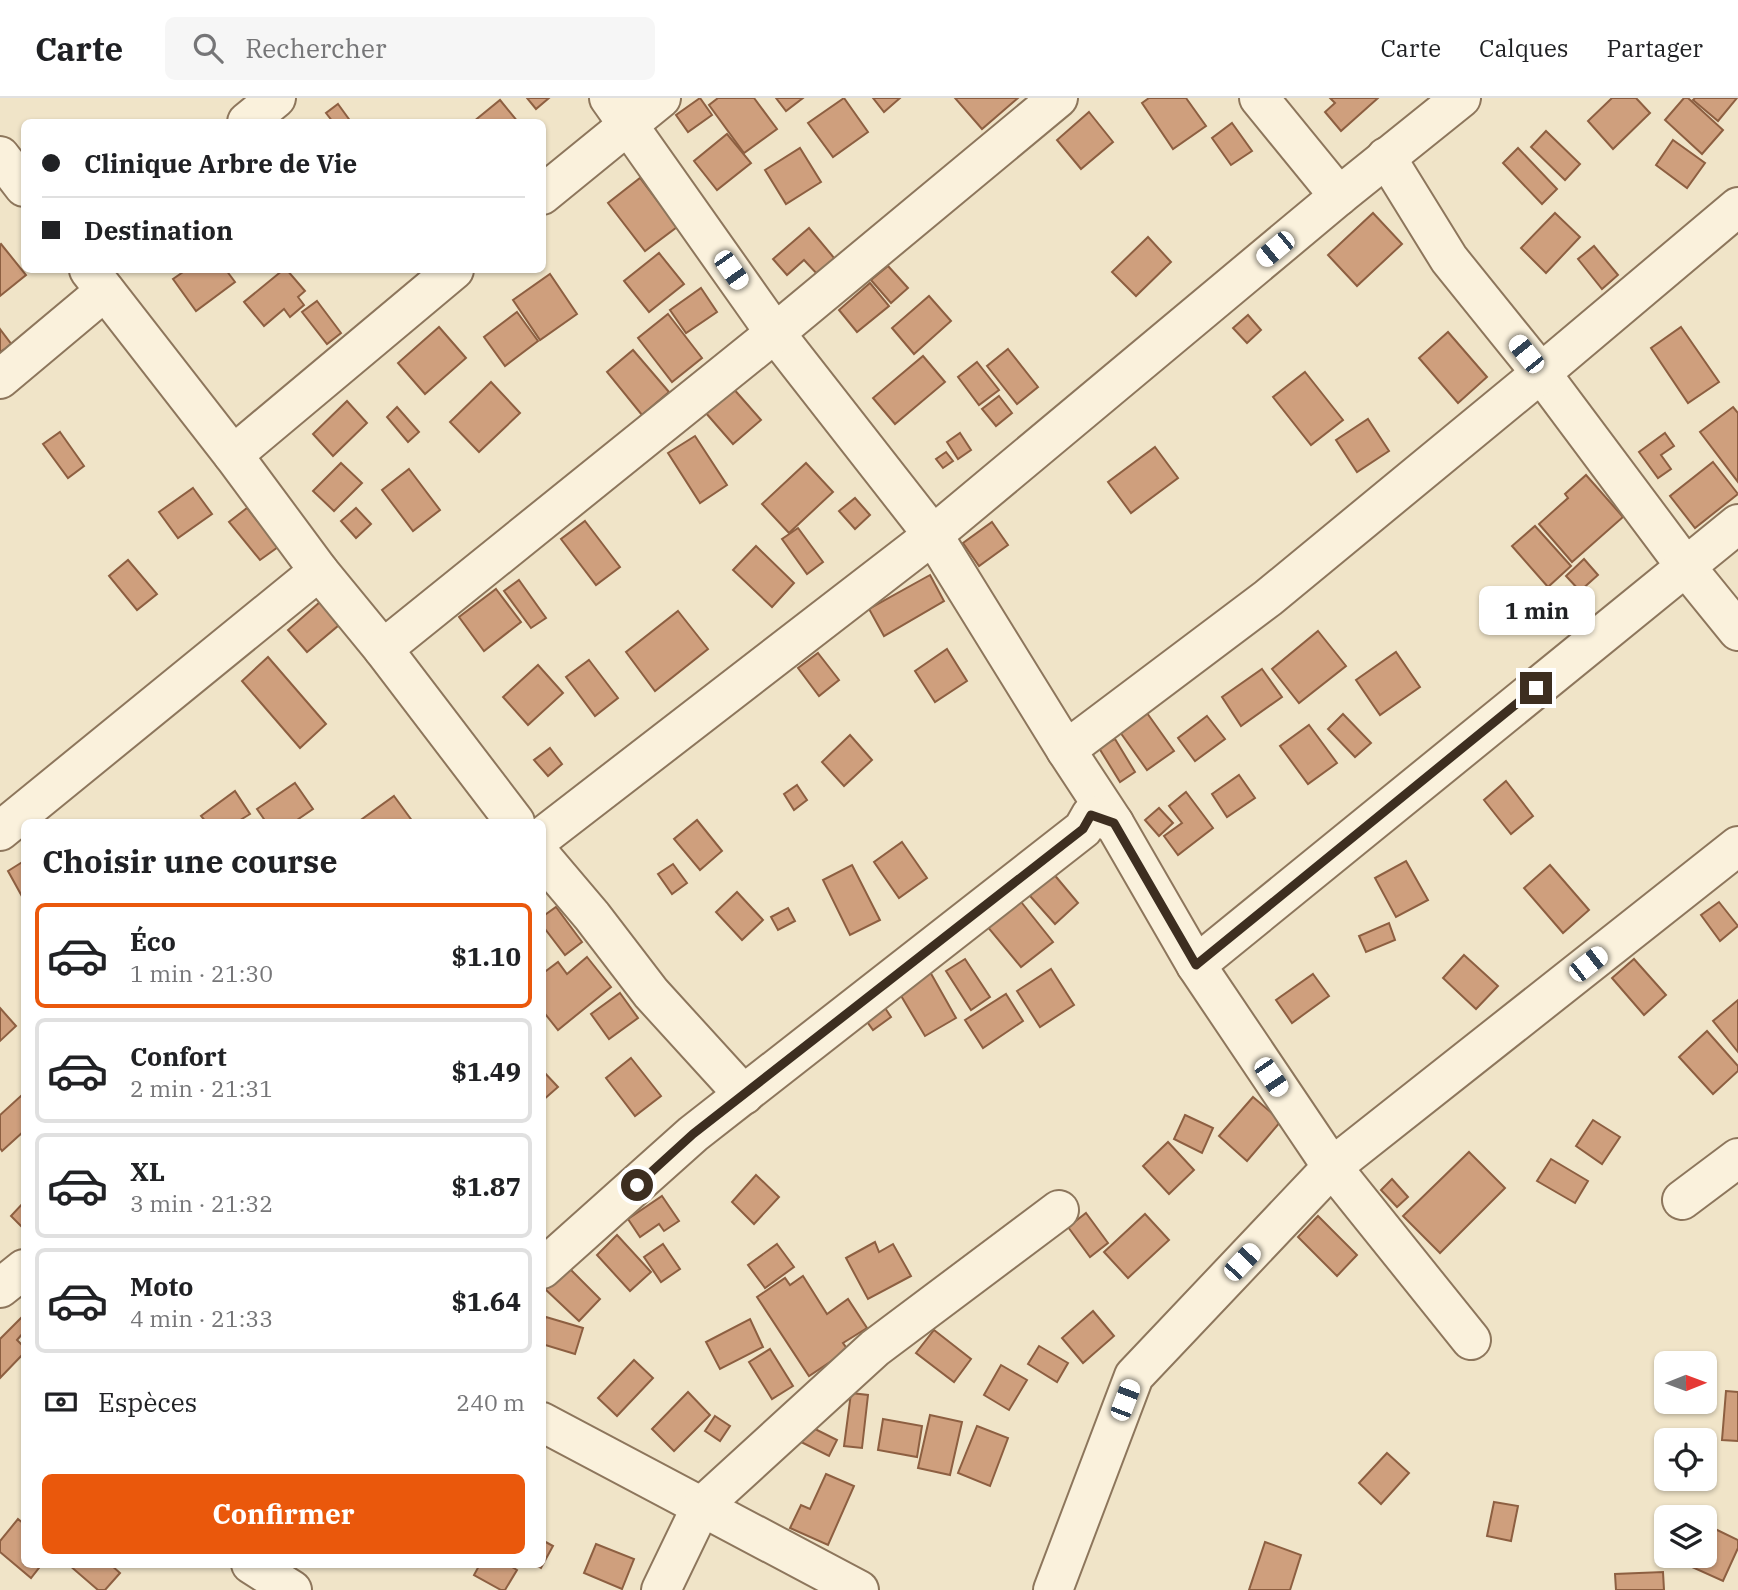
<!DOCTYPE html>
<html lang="fr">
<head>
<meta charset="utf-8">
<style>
  :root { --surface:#fff; --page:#f6f6f6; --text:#202124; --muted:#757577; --line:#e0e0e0; --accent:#ea580c }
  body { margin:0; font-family:"IBM Plex Serif",serif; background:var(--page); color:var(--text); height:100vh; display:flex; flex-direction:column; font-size:26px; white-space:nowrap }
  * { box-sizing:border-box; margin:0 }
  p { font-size:23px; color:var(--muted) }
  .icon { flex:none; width:38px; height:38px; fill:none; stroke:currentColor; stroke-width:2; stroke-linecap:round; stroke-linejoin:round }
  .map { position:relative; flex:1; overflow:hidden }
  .details { position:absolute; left:21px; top:721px; width:525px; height:749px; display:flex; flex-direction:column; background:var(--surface); border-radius:10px; box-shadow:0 2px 5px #0004 }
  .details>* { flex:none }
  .banner { position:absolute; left:21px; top:21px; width:525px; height:154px; border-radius:10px; box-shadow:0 2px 5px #0004; display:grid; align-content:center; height:154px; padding:0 21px; background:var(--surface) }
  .needle { width:46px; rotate:89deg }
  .fabs { position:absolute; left:1654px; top:1253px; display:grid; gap:14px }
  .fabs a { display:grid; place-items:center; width:63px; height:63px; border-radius:10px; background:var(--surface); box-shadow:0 2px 5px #0004; font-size:35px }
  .end { position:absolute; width:32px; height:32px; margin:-16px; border:9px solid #3d2e20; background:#fff; box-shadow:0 0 0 4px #fff }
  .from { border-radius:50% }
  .bubble { position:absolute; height:49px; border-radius:10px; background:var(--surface); box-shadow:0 2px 5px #0004; font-size:23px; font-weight:700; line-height:49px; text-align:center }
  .car { position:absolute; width:21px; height:42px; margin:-21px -10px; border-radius:9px; box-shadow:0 0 5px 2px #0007; background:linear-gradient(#fff 24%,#345 0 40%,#fff 0 76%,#345 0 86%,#fff 0) }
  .banner b { display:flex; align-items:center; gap:24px; height:66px; font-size:26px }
  .banner b+b { border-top:2px solid var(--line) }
  .banner i { width:18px; height:18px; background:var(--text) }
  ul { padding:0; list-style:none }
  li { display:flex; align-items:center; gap:21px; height:105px; margin:0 14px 10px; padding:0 7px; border:4px solid var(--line); border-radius:10px }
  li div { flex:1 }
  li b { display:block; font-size:26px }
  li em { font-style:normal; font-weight:700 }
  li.selected { border-color:var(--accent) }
  li>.icon { width:63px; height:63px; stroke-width:1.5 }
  h2 { padding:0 21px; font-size:32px; line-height:84px }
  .pay { display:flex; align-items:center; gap:18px; height:77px; padding:0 21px; font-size:26px }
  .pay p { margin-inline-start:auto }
  .primary-button { display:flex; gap:14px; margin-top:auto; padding:14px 21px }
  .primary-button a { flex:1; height:80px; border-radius:10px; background:var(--accent); color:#fff; font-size:28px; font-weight:700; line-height:80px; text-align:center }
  header { display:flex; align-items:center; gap:42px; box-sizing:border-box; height:98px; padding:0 35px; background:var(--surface); border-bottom:2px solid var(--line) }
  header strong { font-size:33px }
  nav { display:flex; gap:38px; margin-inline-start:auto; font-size:24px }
  .search { width:490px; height:63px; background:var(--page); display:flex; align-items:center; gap:18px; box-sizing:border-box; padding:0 24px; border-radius:10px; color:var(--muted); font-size:26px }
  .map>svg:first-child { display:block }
</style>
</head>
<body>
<header>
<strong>Carte</strong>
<div class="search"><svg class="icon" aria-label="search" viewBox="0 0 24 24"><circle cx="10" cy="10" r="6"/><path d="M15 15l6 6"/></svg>Rechercher</div>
<nav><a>Carte</a><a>Calques</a><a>Partager</a></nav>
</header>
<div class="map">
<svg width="1738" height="1492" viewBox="0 0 1738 1492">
  <rect width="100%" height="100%" fill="#f0e4c8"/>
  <g fill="#cf9f7d" stroke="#8d5f41" stroke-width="2">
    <path d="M527,0H549L536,11Z"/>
    <path d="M700,0L712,17L688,34L676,17Z"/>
    <path d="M718,0H754L777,31L744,55L709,7Z"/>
    <path d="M776,0H803L786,13Z"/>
    <path d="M844,0L868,34L833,59L808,25Z"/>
    <path d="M873,0H900L884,14Z"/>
    <path d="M955,0H1018L982,31Z"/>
    <path d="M1149,0H1186L1206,28L1173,51L1142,5Z"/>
    <path d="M1330,0H1378L1341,33L1325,14L1335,5Z"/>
    <path d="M1612,0H1636L1650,15L1613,51L1588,23Z"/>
    <path d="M1684,0H1688L1723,32L1702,56L1665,22Z"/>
    <path d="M1695,0H1737L1718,23L1693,2Z"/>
    <path d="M500,2L518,24H473Z"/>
    <path d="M338,6L351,24H333L326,15Z"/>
    <path d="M1089,14L1113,44L1081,71L1057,42Z"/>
    <path d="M1232,25L1252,53L1231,67L1212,40Z"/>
    <path d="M1546,33L1580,66L1565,82L1531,49Z"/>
    <path d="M727,36L751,65L717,92L694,63Z"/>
    <path d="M1673,42L1705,65L1687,90L1656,67Z"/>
    <path d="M800,50L821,84L786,106L765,72Z"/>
    <path d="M1518,50L1557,91L1542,106L1503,65Z"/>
    <path d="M640,80L677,129L645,153L608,105Z"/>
    <path d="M1373,115L1402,146L1357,188L1328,157Z"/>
    <path d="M1555,115L1580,139L1546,175L1521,150Z"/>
    <path d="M809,130L835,161L817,176L804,162L787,177L773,161Z"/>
    <path d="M1148,139L1171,164L1136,198L1112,174Z"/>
    <path d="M1,146L26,177L0,198V147Z"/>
    <path d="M1594,148L1618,177L1602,191L1578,161Z"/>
    <path d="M659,155L684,186L649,214L624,183Z"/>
    <path d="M888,168L908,190L891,205L871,182Z"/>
    <path d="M186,172H226L235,184L196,213L173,181Z"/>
    <path d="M283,172H287L305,193L298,199L304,207L290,219L284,211L264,228L244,204Z"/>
    <path d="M550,176L577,216L540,242L513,202Z"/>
    <path d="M870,185L889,208L857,234L839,212Z"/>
    <path d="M701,190L717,214L686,235L670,212Z"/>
    <path d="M929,198L951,223L914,256L892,230Z"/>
    <path d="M317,203L341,235L327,246L302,214Z"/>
    <path d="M517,214L538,243L505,268L484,239Z"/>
    <path d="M668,216L702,260L672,284L638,240Z"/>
    <path d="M1248,217L1261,232L1247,245L1233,230Z"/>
    <path d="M439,229L466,260L425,296L398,265Z"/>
    <path d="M1681,229L1719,284L1688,305L1651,250Z"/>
    <path d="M0,231L12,247L0,254Z"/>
    <path d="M1448,234L1487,279L1458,305L1419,260Z"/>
    <path d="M1008,251L1038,289L1017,306L987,268Z"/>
    <path d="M633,252L669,294L642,317L607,274Z"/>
    <path d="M923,258L945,284L895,326L873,300Z"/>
    <path d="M977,264L999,292L979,307L958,279Z"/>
    <path d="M1305,274L1343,322L1311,347L1273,299Z"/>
    <path d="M491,284L520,315L479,354L450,324Z"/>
    <path d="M732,289L761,322L733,346L705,314Z"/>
    <path d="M999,298L1012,315L996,328L982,311Z"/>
    <path d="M347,303L367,325L333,358L313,336Z"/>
    <path d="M397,309L419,334L408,344L387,319Z"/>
    <path d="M1733,309L1738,315V384L1700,334Z"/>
    <path d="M1368,321L1389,353L1357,374L1336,342Z"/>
    <path d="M60,334L84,368L68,380L43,346Z"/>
    <path d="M960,335L971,352L958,361L947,344Z"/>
    <path d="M1665,335L1674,348L1661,357L1671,371L1658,380L1639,354Z"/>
    <path d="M695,338L727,387L700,405L668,355Z"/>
    <path d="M1155,349L1178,380L1131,415L1108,384Z"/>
    <path d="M946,354L953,363L943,370L936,361Z"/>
    <path d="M1713,364L1738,396L1695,430L1670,398Z"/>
    <path d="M341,365L362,385L334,413L313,393Z"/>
    <path d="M806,365L833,394L789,435L762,406Z"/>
    <path d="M409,371L440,412L413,433L382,392Z"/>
    <path d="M1586,377L1623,419L1572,464L1539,426L1568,400L1565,396Z"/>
    <path d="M193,390L212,416L178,440L159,414Z"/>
    <path d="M855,400L870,417L855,431L839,413Z"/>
    <path d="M247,410L278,449L260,462L229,424Z"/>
    <path d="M356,410L371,426L356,440L341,423Z"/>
    <path d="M585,423L620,469L596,487L561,441Z"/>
    <path d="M992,424L1008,447L979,468L963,445Z"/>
    <path d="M1535,428L1571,468L1548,489L1512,448Z"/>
    <path d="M798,430L823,464L807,476L782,441Z"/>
    <path d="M756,448L794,485L772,509L733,472Z"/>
    <path d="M1584,461L1598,477L1580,493L1566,478Z"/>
    <path d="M128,462L157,496L137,512L109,478Z"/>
    <path d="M930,477L944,503L884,538L869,511Z"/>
    <path d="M519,482L546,520L531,530L504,493Z"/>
    <path d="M496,491L521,524L484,553L459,519Z"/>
    <path d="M320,504L339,527L307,554L288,532Z"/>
    <path d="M678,513L708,551L655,593L626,554Z"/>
    <path d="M1318,533L1346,568L1299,605L1272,571Z"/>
    <path d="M947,551L967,583L935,604L915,573Z"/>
    <path d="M1396,554L1420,589L1380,617L1356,582Z"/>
    <path d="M818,555L839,582L819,598L798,570Z"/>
    <path d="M268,559L326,626L300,650L242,583Z"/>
    <path d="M589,562L618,600L595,618L566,579Z"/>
    <path d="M538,567L563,595L528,627L503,599Z"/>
    <path d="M1262,571L1282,599L1241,628L1222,599Z"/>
    <path d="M1147,615L1174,653L1147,672L1120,634Z"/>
    <path d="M1343,616L1371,645L1355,659L1328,631Z"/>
    <path d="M1207,618L1225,641L1195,663L1178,640Z"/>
    <path d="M1309,627L1337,665L1308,686L1280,648Z"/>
    <path d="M850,637L872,662L844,688L822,664Z"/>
    <path d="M1115,641L1135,674L1120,684L1099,650Z"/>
    <path d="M550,650L562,666L548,678L534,662Z"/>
    <path d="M1239,677L1255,700L1227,719L1212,696Z"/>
    <path d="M1506,683L1533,718L1511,736L1484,702Z"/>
    <path d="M295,685L313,711L294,724H266L257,711Z"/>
    <path d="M797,687L807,702L794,712L784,696Z"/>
    <path d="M235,693L250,716L237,724H206L201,718Z"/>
    <path d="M1186,694L1213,730L1178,757L1164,738L1182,725L1169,708Z"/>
    <path d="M394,698L413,724H358Z"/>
    <path d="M1159,710L1173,725L1159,738L1145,722Z"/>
    <path d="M697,722L722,753L700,772L674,741Z"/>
    <path d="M902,744L927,780L899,800L874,764Z"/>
    <path d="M24,763V802L8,773Z"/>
    <path d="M1406,763L1428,802L1396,819L1375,780Z"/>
    <path d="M673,766L687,785L672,796L658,776Z"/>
    <path d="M852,767L880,822L850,837L823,782Z"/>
    <path d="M1550,767L1589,812L1563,835L1524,790Z"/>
    <path d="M1047,768L1078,805L1055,826L1022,789Z"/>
    <path d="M737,794L763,822L742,842L716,814Z"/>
    <path d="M1014,795L1053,844L1021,869L981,821Z"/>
    <path d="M1719,804L1738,828L1720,843L1701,817Z"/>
    <path d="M556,809L582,844L565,857L542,827V819Z"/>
    <path d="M788,810L795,823L778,832L771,819Z"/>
    <path d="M1389,825L1395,842L1366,854L1359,838Z"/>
    <path d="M1464,857L1498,888L1476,911L1443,880Z"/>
    <path d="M587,859L611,889L558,932L542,912V876L558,864L567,876Z"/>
    <path d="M965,861L990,899L971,912L946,873Z"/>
    <path d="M1634,861L1666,897L1644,917L1612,880Z"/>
    <path d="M1051,871L1074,907L1040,929L1017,893Z"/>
    <path d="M929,872L956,920L925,938L897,891Z"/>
    <path d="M1313,876L1329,898L1292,925L1276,902Z"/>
    <path d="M620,895L638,920L609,941L591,916Z"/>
    <path d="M1006,896L1023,923L983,950L965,922Z"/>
    <path d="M879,901L891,919L873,932L860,914Z"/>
    <path d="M1738,902V954L1713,923Z"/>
    <path d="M0,910L16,928L0,943Z"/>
    <path d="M1707,933L1738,968V973L1713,996L1679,959Z"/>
    <path d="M631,960L661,998L635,1018L606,980Z"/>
    <path d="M542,972L558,989L542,1003Z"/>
    <path d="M22,997L24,1000V1033L2,1053L0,1050V1017Z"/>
    <path d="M1253,999L1281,1023L1247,1063L1219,1038Z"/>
    <path d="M1185,1017L1213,1030L1202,1055L1174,1041Z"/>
    <path d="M1593,1022L1620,1039L1602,1066L1576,1048Z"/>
    <path d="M1168,1044L1194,1072L1169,1096L1143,1068Z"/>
    <path d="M1469,1054L1505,1090L1440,1155L1403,1118Z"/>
    <path d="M1551,1061L1588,1083L1575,1105L1537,1083Z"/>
    <path d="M756,1077L779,1099L754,1126L732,1104Z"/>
    <path d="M1392,1081L1408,1099L1397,1109L1381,1092Z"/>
    <path d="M662,1098L679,1123L664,1133L659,1126L640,1139L628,1121Z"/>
    <path d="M24,1104V1131L11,1118Z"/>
    <path d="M1086,1115L1108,1145L1090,1159L1068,1129Z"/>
    <path d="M1145,1116L1169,1142L1128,1180L1104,1154Z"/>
    <path d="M1318,1118L1357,1157L1337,1178L1298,1139Z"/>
    <path d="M617,1137L651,1174L630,1193L597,1157Z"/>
    <path d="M875,1144L879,1154L893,1146L911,1178L868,1201L846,1160Z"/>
    <path d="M663,1146L680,1171L661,1184L644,1159Z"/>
    <path d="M777,1146L794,1169L765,1190L748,1167Z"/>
    <path d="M567,1168L600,1201L579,1223L545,1191Z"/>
    <path d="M803,1178L827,1216L848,1201L867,1230L843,1245L848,1252L809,1278L757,1199L785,1180L790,1187Z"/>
    <path d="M1093,1213L1114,1238L1083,1265L1062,1240Z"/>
    <path d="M22,1219L24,1221V1234L17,1242L24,1249V1255L0,1280V1241Z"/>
    <path d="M546,1219L583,1230L575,1256L542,1246V1229Z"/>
    <path d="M750,1221L763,1249L720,1271L706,1244Z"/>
    <path d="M934,1232L971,1261L954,1284L916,1255Z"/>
    <path d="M1039,1248L1068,1265L1057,1284L1028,1266Z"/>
    <path d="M770,1251L793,1288L772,1301L749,1264Z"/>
    <path d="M634,1262L653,1280L617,1318L598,1300Z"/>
    <path d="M1001,1267L1027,1282L1009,1312L984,1297Z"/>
    <path d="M1726,1293L1738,1294V1343L1722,1342Z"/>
    <path d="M688,1294L710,1317L674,1353L652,1331Z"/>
    <path d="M851,1295L868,1297L862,1350L844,1348Z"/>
    <path d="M930,1317L962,1324L950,1377L918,1370Z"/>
    <path d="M715,1318L730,1328L720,1343L705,1333Z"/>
    <path d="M883,1321L922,1328L917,1359L878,1352Z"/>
    <path d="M805,1326L837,1342L829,1358L797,1342Z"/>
    <path d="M977,1328L1008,1340L990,1388L958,1375Z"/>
    <path d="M1387,1355L1409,1375L1381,1406L1359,1385Z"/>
    <path d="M826,1376L854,1388L828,1447L790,1430L801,1407L810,1411Z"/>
    <path d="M1494,1404L1518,1408L1511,1443L1487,1438Z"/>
    <path d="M18,1421L24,1426V1466H42L31,1480L0,1454V1443Z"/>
    <path d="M1711,1429L1738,1442V1450L1723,1483L1692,1469L1697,1458H1704V1443Z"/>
    <path d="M542,1442L553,1448L541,1470L534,1466H542Z"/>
    <path d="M1265,1444L1301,1457L1290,1492H1249Z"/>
    <path d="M596,1446L634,1461L622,1491L584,1475Z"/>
    <path d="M110,1466L120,1475L105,1492H98L69,1467Z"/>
    <path d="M480,1466H507L517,1472L505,1492H501L474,1477Z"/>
    <path d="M1663,1474L1664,1492H1616L1615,1476Z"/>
  </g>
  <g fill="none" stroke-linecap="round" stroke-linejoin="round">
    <g stroke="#8d765c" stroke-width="42">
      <g id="minor">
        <path d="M609,0L775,235L933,437L1066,652L1114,725L1196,867L1332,1069L1471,1242"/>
        <path d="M1259,0L1339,98"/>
        <path d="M247,24L276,0"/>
        <path d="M0,58L24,89"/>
        <path d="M1386,59L1449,161L1541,275L1686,469L1738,533"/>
        <path d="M542,97L661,0"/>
        <path d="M89,172L233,357L319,473L383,551L515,724"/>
        <path d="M0,281L105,193"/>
        <path d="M233,357L454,172"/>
        <path d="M383,551L775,235L1058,0"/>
        <path d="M1066,652L1268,500L1541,275L1738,109"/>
        <path d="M0,733L319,473"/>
        <path d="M542,759L592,818L651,895L744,997"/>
        <path d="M1196,867L1738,426"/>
        <path d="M1682,1102L1738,1060"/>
        <path d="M542,1171L693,1036L1083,731L1091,717L1114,725"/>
        <path d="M542,1324L859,1492"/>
        <path d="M251,1466L292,1492"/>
        <path d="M661,1492L701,1409L875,1250L1059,1112"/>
        <path d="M1053,1492L1134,1278L1332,1069L1738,748"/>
      </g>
    </g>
    <g stroke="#8d765c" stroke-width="42">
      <g id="tertiary">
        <path d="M542,739L933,437L1339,98L1461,0"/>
        <path d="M0,1190L24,1171"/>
      </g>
    </g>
    <use href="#minor" stroke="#faf1dc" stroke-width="38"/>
    <use href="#tertiary" stroke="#faf1dc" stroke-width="38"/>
  </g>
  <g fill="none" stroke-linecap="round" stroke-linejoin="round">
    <path stroke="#3d2e20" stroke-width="9" d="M637,1087L693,1036L1083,731L1091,717L1114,725L1196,867L1536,590"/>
  </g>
</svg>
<div class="fabs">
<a><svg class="needle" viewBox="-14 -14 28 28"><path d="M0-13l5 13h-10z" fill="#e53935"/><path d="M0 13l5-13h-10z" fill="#757577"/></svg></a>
<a><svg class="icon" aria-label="locate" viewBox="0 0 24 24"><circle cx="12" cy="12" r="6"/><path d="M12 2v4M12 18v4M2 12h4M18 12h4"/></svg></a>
<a><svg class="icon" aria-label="layers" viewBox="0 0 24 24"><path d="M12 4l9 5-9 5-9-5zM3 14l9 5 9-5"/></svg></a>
</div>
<i class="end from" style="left:637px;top:1087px"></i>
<i class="end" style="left:1536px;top:590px"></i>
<div class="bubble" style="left:1479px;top:488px;width:116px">1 min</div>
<i class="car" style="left:1275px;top:151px;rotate:230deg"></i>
<i class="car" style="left:731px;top:172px;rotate:145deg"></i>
<i class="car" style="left:1526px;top:256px;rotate:321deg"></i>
<i class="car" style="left:1588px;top:866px;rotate:52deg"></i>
<i class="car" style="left:1271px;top:979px;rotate:146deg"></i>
<i class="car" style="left:1242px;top:1164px;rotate:43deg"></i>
<i class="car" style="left:1125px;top:1302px;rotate:21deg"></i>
<div class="banner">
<b><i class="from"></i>Clinique Arbre de Vie</b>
<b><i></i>Destination</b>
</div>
<section class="details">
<h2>Choisir une course</h2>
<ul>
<li class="selected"><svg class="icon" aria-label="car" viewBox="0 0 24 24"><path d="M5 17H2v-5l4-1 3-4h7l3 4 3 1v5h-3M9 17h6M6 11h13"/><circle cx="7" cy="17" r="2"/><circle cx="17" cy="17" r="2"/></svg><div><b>Éco</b><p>1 min · 21:30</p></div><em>$1.10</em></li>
<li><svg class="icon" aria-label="car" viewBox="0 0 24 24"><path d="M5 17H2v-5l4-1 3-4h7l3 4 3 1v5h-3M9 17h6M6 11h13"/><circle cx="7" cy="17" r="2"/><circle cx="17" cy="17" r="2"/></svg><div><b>Confort</b><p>2 min · 21:31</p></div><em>$1.49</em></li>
<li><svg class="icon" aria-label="car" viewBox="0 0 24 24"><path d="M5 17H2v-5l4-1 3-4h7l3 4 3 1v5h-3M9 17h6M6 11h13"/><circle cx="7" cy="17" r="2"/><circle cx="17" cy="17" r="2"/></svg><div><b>XL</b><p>3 min · 21:32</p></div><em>$1.87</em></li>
<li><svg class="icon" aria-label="car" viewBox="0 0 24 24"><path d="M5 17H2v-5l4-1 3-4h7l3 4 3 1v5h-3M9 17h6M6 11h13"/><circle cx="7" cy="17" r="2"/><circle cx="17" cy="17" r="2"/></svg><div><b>Moto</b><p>4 min · 21:33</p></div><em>$1.64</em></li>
</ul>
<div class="pay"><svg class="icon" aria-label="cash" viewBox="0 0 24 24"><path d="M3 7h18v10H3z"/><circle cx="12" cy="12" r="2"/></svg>Espèces<p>240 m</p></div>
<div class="primary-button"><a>Confirmer</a></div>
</section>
</div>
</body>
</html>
